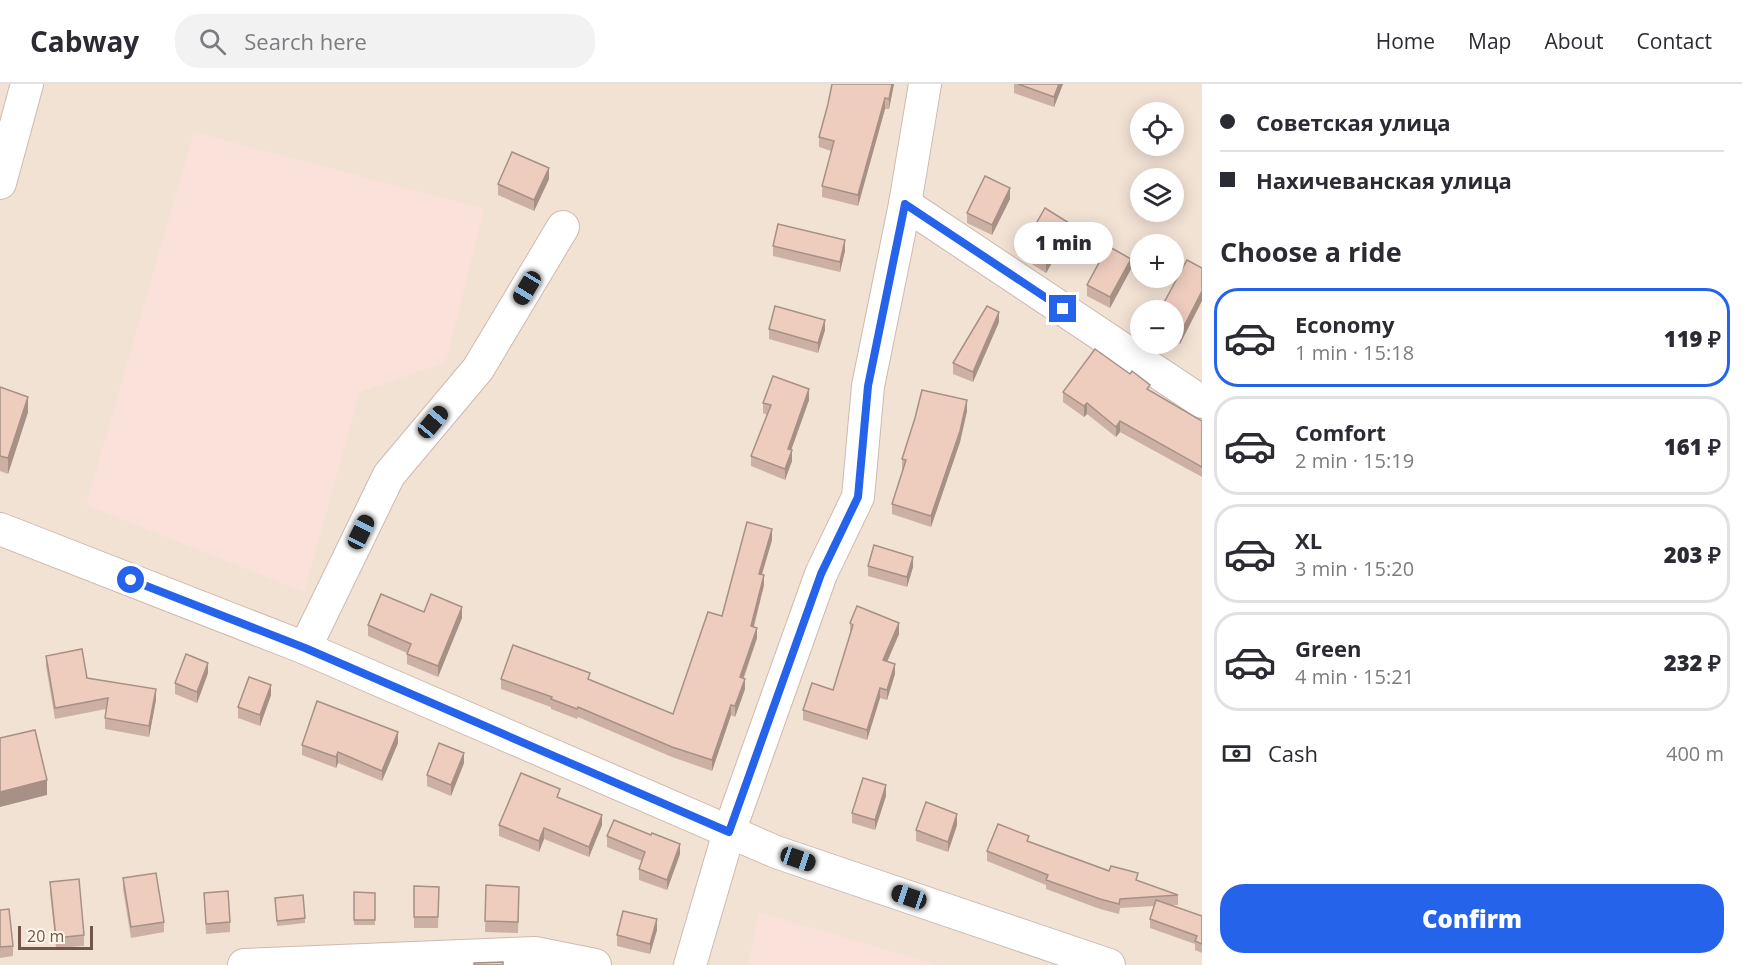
<!DOCTYPE html>
<html lang="en">
<head>
<meta charset="utf-8">
<style>
  :root { --surface:#fff; --page:#f2f2f3; --text:#2b2b33; --muted:#7c7c81; --line:#e1e1e2; --accent:#2563eb }
  body { margin:0; font-family:"Open Sans",sans-serif; background:var(--page); color:var(--text); height:100vh; display:flex; flex-direction:column; font-size:22px; white-space:nowrap }
  * { box-sizing:border-box; margin:0 }
  p { font-size:20px; color:var(--muted) }
  .icon { flex:none; width:33px; height:33px; fill:none; stroke:currentColor; stroke-width:2; stroke-linecap:round; stroke-linejoin:round }
  .map { position:relative; flex:1; overflow:hidden }
  .sheet { display:flex; flex-direction:column; background:var(--surface); width:540px }
  .sheet>* { flex:none }
  .top-card { display:grid; align-content:center; height:132px; padding:0 18px; background:var(--surface) }
  .fabs { position:absolute; left:1130px; top:18px; display:grid; gap:12px }
  .fabs a { display:grid; place-items:center; width:54px; height:54px; border-radius:50%; background:var(--surface); box-shadow:0 3px 15px #0003; font-size:30px }
  .scale { position:absolute; left:18px; bottom:15px; width:75px; box-sizing:border-box; padding-left:6px; border:3px solid #72564c; border-top:0; font-size:16px; line-height:21px; white-space:nowrap; color:#72564c; -webkit-text-stroke:4px #fef5eb; paint-order:stroke }
  .end { position:absolute; width:27px; height:27px; margin:-14px; border:8px solid #2563eb; background:#fff; box-shadow:0 0 0 3px #fff }
  .from { border-radius:50% }
  .bubble { position:absolute; height:42px; border-radius:21px; background:var(--surface); box-shadow:0 3px 15px #0003; font-size:20px; font-weight:800; line-height:42px; text-align:center }
  .car { position:absolute; width:18px; height:36px; margin:-18px -9px; border-radius:8px; box-shadow:0 0 4px 2px #0007; background:linear-gradient(#222 24%,#8ab4d8 0 40%,#222 0 76%,#8ab4d8 0 86%,#222 0) }
  .top-card b { display:flex; align-items:center; gap:21px; height:57px; font-size:22px }
  .top-card b+b { border-top:2px solid var(--line) }
  .top-card i { width:15px; height:15px; background:var(--text) }
  ul { padding:0; list-style:none }
  li { display:flex; align-items:center; gap:18px; height:99px; margin:0 12px 9px; padding:0 6px; border:3px solid var(--line); border-radius:24px }
  li div { flex:1 }
  li b { display:block; font-size:22px }
  li em { font-style:normal; font-weight:800 }
  li.selected { border-color:var(--accent) }
  li>.icon { width:54px; height:54px; stroke-width:1.5 }
  h2 { padding:0 18px; font-size:27px; line-height:72px }
  .pay { display:flex; align-items:center; gap:15px; height:66px; padding:0 18px; font-size:22px }
  .pay p { margin-inline-start:auto }
  .cta { display:flex; gap:12px; margin-top:auto; padding:12px 18px }
  .cta a { flex:1; height:69px; border-radius:24px; background:var(--accent); color:#fff; font-size:24px; font-weight:800; line-height:69px; text-align:center }
  header { display:flex; align-items:center; gap:36px; box-sizing:border-box; height:84px; padding:0 30px; background:var(--surface); border-bottom:2px solid var(--line) }
  header strong { font-size:28px }
  nav { display:flex; gap:33px; margin-inline-start:auto; font-size:21px }
  .search { width:420px; height:54px; background:var(--page); display:flex; align-items:center; gap:15px; box-sizing:border-box; padding:0 21px; border-radius:24px; color:var(--muted); font-size:22px }
  main { display:flex; flex:1; min-height:0 }
  .map>svg:first-child { display:block }
</style>
</head>
<body>
<header>
<strong>Cabway</strong>
<div class="search"><svg class="icon" aria-label="search" viewBox="0 0 24 24"><circle cx="10" cy="10" r="6"/><path d="M15 15l6 6"/></svg>Search here</div>
<nav><a>Home</a><a>Map</a><a>About</a><a>Contact</a></nav>
</header>
<main>
<div class="map">
<svg width="1202" height="881" viewBox="0 0 1202 881">
  <rect width="100%" height="100%" fill="#fbf0e5"/>
  <path fill="#f2e2d4" fill-rule="evenodd" d="M0,0H1202V881H0ZM1140,28H1173V62H1140ZM1140,94H1173V128H1140ZM1140,160H1173V194H1140ZM1140,226H1173V260H1140Z"/>
  <g fill="#fae1da">
    <path d="M194,48L484,125L446,278L360,308L304,508L86,421Z"/>
    <path d="M759,828L938,881H748Z"/>
  </g>
  <g fill="none" stroke-linecap="round" stroke-linejoin="round">
    <g stroke="#cebaaf" stroke-width="34">
      <g id="minor">
        <path d="M0,99L27,0"/>
        <path d="M905,120L1202,318"/>
        <path d="M0,445L305,564L776,768L1109,881"/>
        <path d="M305,564L389,391L478,285L563,143"/>
        <path d="M244,881L535,869L595,881"/>
        <path d="M690,881L729,748L821,490L858,413L868,302L905,120L925,0"/>
      </g>
    </g>
    <use href="#minor" stroke="#fff" stroke-width="32"/>
  </g>
  <g fill="#cdb0a4">
    <path d="M894,0L889,25H885L858,122L822,113V102L831,67L819,63V53Z"/>
    <path d="M1014,0H1063L1054,23L1014,9Z"/>
    <path d="M549,95L534,127L498,111V100Z"/>
    <path d="M1010,115L992,151L967,139V129Z"/>
    <path d="M1069,149L1046,189L1022,174V164Z"/>
    <path d="M773,162L845,167L840,188L773,172Z"/>
    <path d="M1202,184L1180,260L1173,257V226Z"/>
    <path d="M1131,185L1110,224L1087,212V201Z"/>
    <path d="M999,238L973,298L953,290V279Z"/>
    <path d="M769,245L825,246L818,269L769,255Z"/>
    <path d="M0,303L28,328L8,390L0,387Z"/>
    <path d="M1150,307L1202,337V393L1120,348L1116,353L1087,330L1084,333L1063,318V308Z"/>
    <path d="M809,316L791,366L792,377L785,396L751,382V372L767,331L763,329V319Z"/>
    <path d="M967,327L960,358L931,443L892,430V420L903,386L902,385V375Z"/>
    <path d="M772,456L762,490L764,501L754,543L757,554L744,594L745,605L735,633L731,631L712,687L672,673L578,633L577,635L551,625V623L501,605V595L590,596L673,630L722,532Z"/>
    <path d="M868,482L913,483L907,503L868,492Z"/>
    <path d="M424,528L462,534L438,593L407,580V569L368,552V541Z"/>
    <path d="M850,539L899,550L887,578L895,590L887,616L880,614L867,656L803,636V626L833,606L850,550Z"/>
    <path d="M46,572L87,594L156,616L149,653L105,645V634L106,625L55,635L46,582Z"/>
    <path d="M208,589L197,619L175,610V599Z"/>
    <path d="M271,611L260,642L238,634V623Z"/>
    <path d="M398,659L382,697L338,679L336,684L302,671V661Z"/>
    <path d="M464,679L451,712L427,702V691Z"/>
    <path d="M886,712L875,746L852,739V729Z"/>
    <path d="M560,714L602,741L589,773L544,755L539,768L499,752V741Z"/>
    <path d="M957,741L948,768L916,757V746Z"/>
    <path d="M651,751L680,770L667,806L639,796V785L642,777L607,763V752Z"/>
    <path d="M1029,757L1178,811V821H1172L1202,832V869L1195,866V860L1150,844V835L1154,822L1120,824L1119,830L1100,825L1046,805V801L987,777V767Z"/>
    <path d="M123,794L164,838V848L131,854L123,805Z"/>
    <path d="M50,798L84,851V862L56,864L50,808Z"/>
    <path d="M486,801L519,803L518,849L485,848Z"/>
    <path d="M414,802L439,803L438,844H414Z"/>
    <path d="M354,808L375,809V841H354Z"/>
    <path d="M204,809L230,838V848L206,850Z"/>
    <path d="M275,814L305,834V839L277,842Z"/>
    <path d="M0,826L13,862V872L0,874Z"/>
    <path d="M657,846L650,870L617,862V851Z"/>
  </g>
  <g fill="#a79086">
    <path d="M892,0H894L889,25V15Z"/>
    <path d="M1059,0H1063L1054,23V13Z"/>
    <path d="M885,14V25L858,122V111Z"/>
    <path d="M549,84V95L534,127V116Z"/>
    <path d="M1010,104V115L992,151V141Z"/>
    <path d="M1069,139V149L1046,189V178Z"/>
    <path d="M845,156V167L840,188V178Z"/>
    <path d="M1131,175V185L1110,224V213Z"/>
    <path d="M1202,207V217L1180,260V250Z"/>
    <path d="M999,228V238L973,298V288Z"/>
    <path d="M825,236V246L818,269V259Z"/>
    <path d="M809,305V316L788,375V365Z"/>
    <path d="M28,313V328L8,390V374Z"/>
    <path d="M967,316V327L960,358L931,443V432Z"/>
    <path d="M1087,319V330L1084,333V322Z"/>
    <path d="M1120,337V348L1116,353V343Z"/>
    <path d="M792,366V377L785,396V385Z"/>
    <path d="M772,445V456L759,500V490Z"/>
    <path d="M913,473V483L907,503V493Z"/>
    <path d="M764,491V501L751,552V542Z"/>
    <path d="M462,523V534L438,593V582Z"/>
    <path d="M899,539V550L883,587V576Z"/>
    <path d="M757,544V554L740,603V593Z"/>
    <path d="M208,579V589L197,619V608Z"/>
    <path d="M895,580V590L887,616V606Z"/>
    <path d="M745,595V605L735,633V622Z"/>
    <path d="M271,601V611L260,642V631Z"/>
    <path d="M880,604V614L867,656V646Z"/>
    <path d="M156,605V616L149,653V642Z"/>
    <path d="M731,621V631L712,687V676Z"/>
    <path d="M398,648V659L382,697V687Z"/>
    <path d="M338,668V679L336,684V673Z"/>
    <path d="M464,669V679L451,712V701Z"/>
    <path d="M47,696V711L0,723V708Z"/>
    <path d="M886,701V712L875,746V736Z"/>
    <path d="M957,730V741L948,768V758Z"/>
    <path d="M602,731V741L589,773V763Z"/>
    <path d="M544,744V755L539,768V757Z"/>
    <path d="M680,760V770L667,806V796Z"/>
    <path d="M657,835V846L650,870V860Z"/>
  </g>
  <g fill="#eecdbf" stroke="#a79086" stroke-width="1.5">
    <path d="M832,0H892L889,15L885,14L858,111L822,102L834,57L819,53L828,20Z"/>
    <path d="M1018,0H1059L1054,13Z"/>
    <path d="M512,68L549,84L534,116L498,100Z"/>
    <path d="M985,92L1010,104L992,141L967,129Z"/>
    <path d="M1045,124L1069,139L1046,178L1022,164Z"/>
    <path d="M778,140L845,156L840,178L773,162Z"/>
    <path d="M1108,162L1131,175L1110,213L1087,201Z"/>
    <path d="M1187,176L1202,184V207L1180,250L1173,246V226H1160Z"/>
    <path d="M775,222L825,236L818,259L769,245Z"/>
    <path d="M987,222L999,228L973,288L953,279Z"/>
    <path d="M1095,265L1130,290L1132,287L1150,301L1147,305L1202,337V383L1120,337L1116,343L1087,319L1084,322L1063,308Z"/>
    <path d="M773,292L809,305L788,365L792,366L785,385L751,372L771,321L763,319Z"/>
    <path d="M0,303L28,313L8,374L0,372Z"/>
    <path d="M922,306L967,316L960,347L931,432L892,420L906,376L902,375L915,334Z"/>
    <path d="M747,438L772,445L759,490L764,491L751,542L757,544L740,593L745,595L735,622L731,621L712,676L672,663L578,623L577,625L551,615L552,613L501,595L513,561L590,589L588,595L673,630L708,528L722,532Z"/>
    <path d="M874,461L913,473L907,493L868,482Z"/>
    <path d="M381,510L424,528L431,510L462,523L438,582L407,570L411,560L368,541Z"/>
    <path d="M857,522L899,539L883,576L895,580L887,606L880,604L867,646L803,626L812,599L833,606L853,541L850,539Z"/>
    <path d="M82,565L87,594L156,605L149,642L105,634L108,614L55,624L46,572Z"/>
    <path d="M186,570L208,579L197,608L175,599Z"/>
    <path d="M249,593L271,601L260,631L238,623Z"/>
    <path d="M317,617L398,648L382,687L338,668L336,673L302,661Z"/>
    <path d="M35,646L47,696L0,708V654Z"/>
    <path d="M439,659L464,669L451,701L427,691Z"/>
    <path d="M521,689L560,705L557,713L602,731L589,763L544,744L539,757L499,741Z"/>
    <path d="M863,694L886,701L875,736L852,729Z"/>
    <path d="M926,718L957,730L948,758L916,746Z"/>
    <path d="M614,736L651,751L652,749L680,760L667,796L639,785L645,768L607,752Z"/>
    <path d="M998,740L1029,752L1027,757L1109,787L1111,782L1138,789L1136,796L1178,811L1120,815L1119,820L1100,815L1046,796L1048,791L987,767Z"/>
    <path d="M156,789L164,838L131,843L123,794Z"/>
    <path d="M79,795L84,851L56,854L50,798Z"/>
    <path d="M486,801L519,803L518,838L485,837Z"/>
    <path d="M414,802L439,803L438,833H414Z"/>
    <path d="M228,807L230,838L206,840L204,809Z"/>
    <path d="M354,808L375,809V836H354Z"/>
    <path d="M303,811L305,834L277,837L275,814Z"/>
    <path d="M1156,816L1202,832V860L1195,857L1197,852L1150,835Z"/>
    <path d="M9,825L13,862L0,863V826Z"/>
    <path d="M623,827L657,835L650,860L617,851Z"/>
    <path d="M503,878V881H474V879Z"/>
  </g>
  <g fill="none" stroke-linecap="round" stroke-linejoin="round">
    <path stroke="#2563eb" stroke-width="8" d="M131,496L305,564L729,748L821,490L858,413L868,302L905,120L1063,225"/>
  </g>
</svg>
<div class="fabs">
<a><svg class="icon" aria-label="locate" viewBox="0 0 24 24"><circle cx="12" cy="12" r="6"/><path d="M12 2v4M12 18v4M2 12h4M18 12h4"/></svg></a>
<a><svg class="icon" aria-label="layers" viewBox="0 0 24 24"><path d="M12 4l9 5-9 5-9-5zM3 14l9 5 9-5"/></svg></a>
<a>+</a>
<a>−</a>
</div>
<div class="scale">20 m</div>
<i class="end from" style="left:131px;top:496px"></i>
<i class="end" style="left:1063px;top:225px"></i>
<div class="bubble" style="left:1014px;top:138px;width:99px">1 min</div>
<i class="car" style="left:527px;top:204px;rotate:211deg"></i>
<i class="car" style="left:433px;top:338px;rotate:40deg"></i>
<i class="car" style="left:361px;top:448px;rotate:26deg"></i>
<i class="car" style="left:798px;top:775px;rotate:109deg"></i>
<i class="car" style="left:909px;top:813px;rotate:289deg"></i>
</div>
<section class="sheet">
<div class="top-card">
<b><i class="from"></i>Советская улица</b>
<b><i></i>Нахичеванская улица</b>
</div>
<h2>Choose a ride</h2>
<ul>
<li class="selected"><svg class="icon" aria-label="car" viewBox="0 0 24 24"><path d="M5 17H2v-5l4-1 3-4h7l3 4 3 1v5h-3M9 17h6M6 11h13"/><circle cx="7" cy="17" r="2"/><circle cx="17" cy="17" r="2"/></svg><div><b>Economy</b><p>1 min · 15:18</p></div><em>119 ₽</em></li>
<li><svg class="icon" aria-label="car" viewBox="0 0 24 24"><path d="M5 17H2v-5l4-1 3-4h7l3 4 3 1v5h-3M9 17h6M6 11h13"/><circle cx="7" cy="17" r="2"/><circle cx="17" cy="17" r="2"/></svg><div><b>Comfort</b><p>2 min · 15:19</p></div><em>161 ₽</em></li>
<li><svg class="icon" aria-label="car" viewBox="0 0 24 24"><path d="M5 17H2v-5l4-1 3-4h7l3 4 3 1v5h-3M9 17h6M6 11h13"/><circle cx="7" cy="17" r="2"/><circle cx="17" cy="17" r="2"/></svg><div><b>XL</b><p>3 min · 15:20</p></div><em>203 ₽</em></li>
<li><svg class="icon" aria-label="car" viewBox="0 0 24 24"><path d="M5 17H2v-5l4-1 3-4h7l3 4 3 1v5h-3M9 17h6M6 11h13"/><circle cx="7" cy="17" r="2"/><circle cx="17" cy="17" r="2"/></svg><div><b>Green</b><p>4 min · 15:21</p></div><em>232 ₽</em></li>
</ul>
<div class="pay"><svg class="icon" aria-label="cash" viewBox="0 0 24 24"><path d="M3 7h18v10H3z"/><circle cx="12" cy="12" r="2"/></svg>Cash<p>400 m</p></div>
<div class="cta"><a>Confirm</a></div>
</section>
</main>
</body>
</html>
